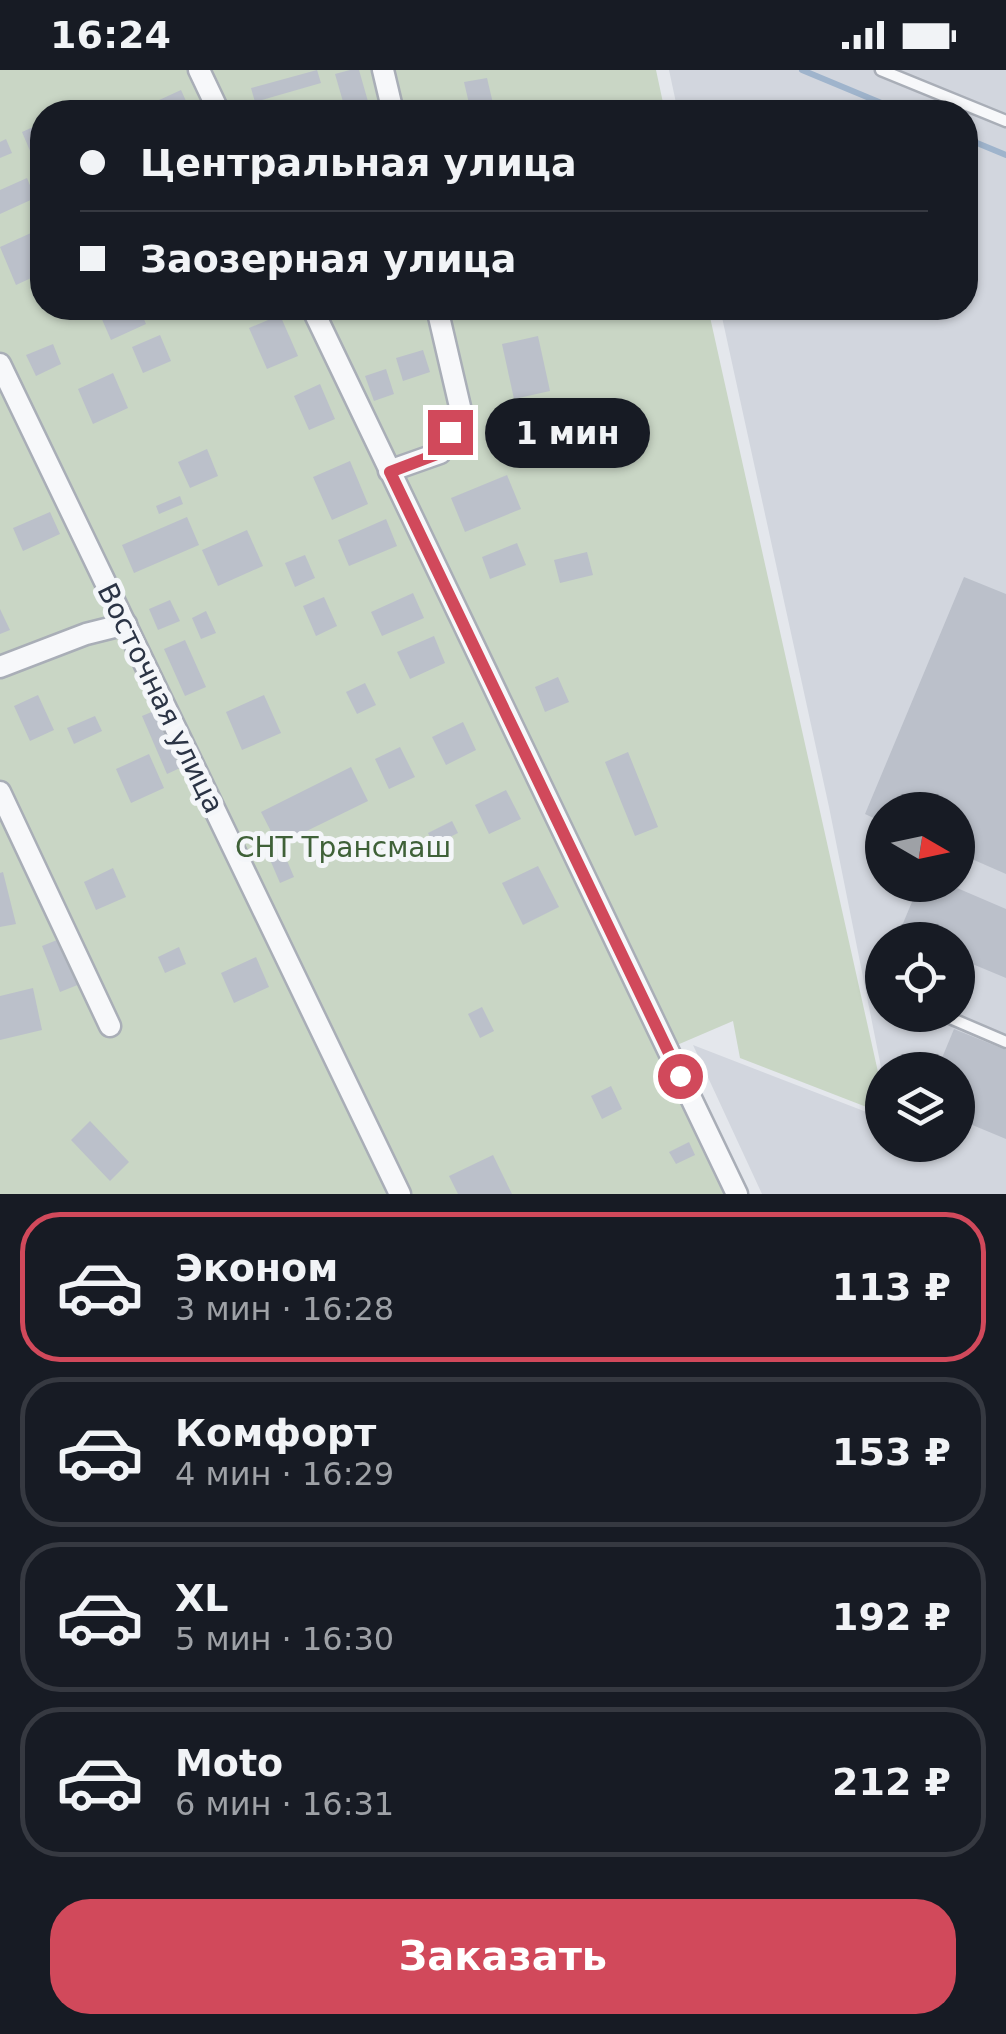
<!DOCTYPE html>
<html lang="ru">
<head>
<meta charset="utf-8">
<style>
  :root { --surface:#171b24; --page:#242831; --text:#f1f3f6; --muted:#9ea1a6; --line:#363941; --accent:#d1495b }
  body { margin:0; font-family:"DejaVu Sans",sans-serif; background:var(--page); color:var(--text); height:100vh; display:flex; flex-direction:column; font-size:38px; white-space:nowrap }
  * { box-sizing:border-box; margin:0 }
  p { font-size:32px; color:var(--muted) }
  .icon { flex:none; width:55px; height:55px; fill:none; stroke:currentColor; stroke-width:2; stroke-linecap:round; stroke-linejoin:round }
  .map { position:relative; height:1124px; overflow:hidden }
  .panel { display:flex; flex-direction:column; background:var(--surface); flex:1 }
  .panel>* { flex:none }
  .top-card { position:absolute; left:30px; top:30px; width:948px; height:220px; border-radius:40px; box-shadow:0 2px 8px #0004; display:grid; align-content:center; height:220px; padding:0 50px; background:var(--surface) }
  .needle { width:65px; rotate:99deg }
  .buttons { position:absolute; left:865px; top:722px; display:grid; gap:20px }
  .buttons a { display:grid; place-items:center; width:110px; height:110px; border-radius:50%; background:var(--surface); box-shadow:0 2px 8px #0004; font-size:50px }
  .end { position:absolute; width:45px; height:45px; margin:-22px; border:12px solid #d1495b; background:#fff; box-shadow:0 0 0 5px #fff }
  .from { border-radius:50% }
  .bubble { position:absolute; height:70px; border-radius:35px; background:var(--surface); box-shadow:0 2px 8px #0004; font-size:32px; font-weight:700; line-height:70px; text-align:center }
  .top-card b { display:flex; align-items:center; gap:35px; height:95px; font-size:38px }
  .top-card b+b { border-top:2px solid var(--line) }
  .top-card i { width:25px; height:25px; background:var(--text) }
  ul { padding:18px 0 0; list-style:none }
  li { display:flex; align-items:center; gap:30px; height:150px; margin:0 20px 15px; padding:0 30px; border:5px solid var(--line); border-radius:40px }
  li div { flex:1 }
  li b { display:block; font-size:38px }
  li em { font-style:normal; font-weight:700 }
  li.on { border-color:var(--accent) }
  li>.icon { width:90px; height:90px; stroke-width:1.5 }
  .primary-button { display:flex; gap:20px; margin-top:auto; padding:20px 50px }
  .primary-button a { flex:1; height:115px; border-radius:40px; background:var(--accent); color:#fff; font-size:40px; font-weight:700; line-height:115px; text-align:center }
  .status { display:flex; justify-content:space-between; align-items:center; height:70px; padding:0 50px; background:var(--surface); direction:ltr }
  .status svg { height:28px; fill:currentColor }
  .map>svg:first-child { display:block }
</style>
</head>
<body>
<div class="status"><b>16:24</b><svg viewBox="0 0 49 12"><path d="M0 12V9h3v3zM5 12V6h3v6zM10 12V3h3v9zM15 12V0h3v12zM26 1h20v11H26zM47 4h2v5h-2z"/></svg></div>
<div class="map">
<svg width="1006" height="1124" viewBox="0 0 1006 1124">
  <rect width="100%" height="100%" fill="#e4e7ec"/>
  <path fill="#d2d6de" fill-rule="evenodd" d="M669,0H1006V1124H762L693,975L882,1048V1075H958V1000L882,1002L829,737L720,238H965V42H678ZM882,740H958V815H882ZM882,870H958V945H882Z"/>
  <path fill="#c9d6c5" d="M0,0H656L665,42H42V238H708L882,1020V1043L740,988L733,951L677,975L747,1124H0Z"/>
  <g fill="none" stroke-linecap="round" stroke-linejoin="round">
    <g stroke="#9fb4cc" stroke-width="6">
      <path d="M802,0L903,42"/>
      <path d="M965,68L1006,85"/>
    </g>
  </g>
  <g fill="#bbc0ca">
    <path d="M317,0L321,13L255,32L251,18Z"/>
    <path d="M350,0H359L371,42H346L335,4Z"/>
    <path d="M487,8L495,42H471L464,12Z"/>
    <path d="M181,20L191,42H162L157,31Z"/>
    <path d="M42,53V109L22,62Z"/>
    <path d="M6,69L12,83L0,88V72Z"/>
    <path d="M27,108L35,128L0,144V120Z"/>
    <path d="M42,158V203L16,215L0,177Z"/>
    <path d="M97,238H139L146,254L111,270Z"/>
    <path d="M280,245L298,286L267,299L249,258Z"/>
    <path d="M160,265L171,291L143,303L132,277Z"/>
    <path d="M538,266L550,321L514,329L502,274Z"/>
    <path d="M53,274L61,294L36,306L26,285Z"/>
    <path d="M423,280L430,302L403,311L396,288Z"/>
    <path d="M386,299L394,324L374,331L365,306Z"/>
    <path d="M113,303L128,338L93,354L78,319Z"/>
    <path d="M320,314L335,349L309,360L294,326Z"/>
    <path d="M557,330L562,354L541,359L536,335Z"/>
    <path d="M513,342L523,367L501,375L491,350Z"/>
    <path d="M207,379L218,406L190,418L178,392Z"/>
    <path d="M350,391L368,434L332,450L313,407Z"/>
    <path d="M507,405L521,439L465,462L451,428Z"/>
    <path d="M180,426L183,434L159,444L156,436Z"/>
    <path d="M50,442L60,464L23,481L13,458Z"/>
    <path d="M187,447L199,475L134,503L122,475Z"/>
    <path d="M386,449L397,476L349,496L338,470Z"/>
    <path d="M247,460L263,496L218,516L202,480Z"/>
    <path d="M517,473L526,495L490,509L482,487Z"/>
    <path d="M587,482L593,505L560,513L554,490Z"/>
    <path d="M305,485L315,508L295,517L285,493Z"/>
    <path d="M964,507L1006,524V804L958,783V740H882V752L865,744Z"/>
    <path d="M413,523L424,548L382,566L371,542Z"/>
    <path d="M324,527L337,556L316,566L303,536Z"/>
    <path d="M170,530L180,551L158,560L149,539Z"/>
    <path d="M0,539L10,560L0,564Z"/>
    <path d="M206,541L216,563L201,569L192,548Z"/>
    <path d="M434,566L445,593L410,609L397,582Z"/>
    <path d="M185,570L206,617L185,626L164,579Z"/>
    <path d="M558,607L569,632L545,642L535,617Z"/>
    <path d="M365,613L376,635L357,644L346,622Z"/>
    <path d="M38,625L54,660L30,671L14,636Z"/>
    <path d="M264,625L281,663L242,680L226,642Z"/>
    <path d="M154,641L180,698L167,704L142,646Z"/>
    <path d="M95,646L102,661L74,674L67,658Z"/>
    <path d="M463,652L476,680L446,695L432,667Z"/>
    <path d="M400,677L415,707L389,719L375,689Z"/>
    <path d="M628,682L658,757L635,766L605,692Z"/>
    <path d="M149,684L164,718L131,733L116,699Z"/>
    <path d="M351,697L368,731L278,775L261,742Z"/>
    <path d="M506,720L521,749L489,764L475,735Z"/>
    <path d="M452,751L458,763L434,775L428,763Z"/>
    <path d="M285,786L294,807L280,813L271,792Z"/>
    <path d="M538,796L559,837L523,855L502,813Z"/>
    <path d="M113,798L126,827L96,840L84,812Z"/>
    <path d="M3,802L16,854L0,857V803Z"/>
    <path d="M919,815H950L1006,839V908L958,888V870H915L899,863Z"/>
    <path d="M62,868L80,914L60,922L42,876Z"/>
    <path d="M179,877L186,894L165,903L158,887Z"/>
    <path d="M256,887L269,917L234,933L221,903Z"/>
    <path d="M33,918L42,960L0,970V926Z"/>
    <path d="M482,937L494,961L480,968L468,944Z"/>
    <path d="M954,959L1006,980V1069L958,1049V1000H937Z"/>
    <path d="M611,1016L622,1039L602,1049L591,1026Z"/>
    <path d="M90,1051L129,1092L110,1111L71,1070Z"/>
    <path d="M689,1072L695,1085L676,1094L669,1082Z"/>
    <path d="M493,1085L512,1124H458L449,1106Z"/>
  </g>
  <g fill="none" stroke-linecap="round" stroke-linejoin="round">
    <g stroke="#a9aeb7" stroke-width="15">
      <g id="service">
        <path d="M881,0L1006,51"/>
        <path d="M943,945L1006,972"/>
      </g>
    </g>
    <g stroke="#a9aeb7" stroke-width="25">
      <g id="minor">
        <path d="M199,0L219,42"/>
        <path d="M383,0L393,42"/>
        <path d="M312,238L737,1124"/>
        <path d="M0,294L400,1124"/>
        <path d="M389,401L440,383L461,341L437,238"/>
        <path d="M0,597L86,564L126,554"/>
        <path d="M0,722L110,956"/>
      </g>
    </g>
    <use href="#service" stroke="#f7f8fa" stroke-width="10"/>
    <use href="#minor" stroke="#f7f8fa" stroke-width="20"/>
  </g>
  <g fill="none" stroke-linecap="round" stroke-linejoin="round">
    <path stroke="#d1495b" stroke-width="12" d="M450,362L440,383L390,402L680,1006"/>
  </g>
  <g text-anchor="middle" stroke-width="10" stroke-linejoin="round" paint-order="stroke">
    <g font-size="28" fill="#2b3445" stroke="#f4f6f9">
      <text transform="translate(161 628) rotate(64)" y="10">Восточная улица</text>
    </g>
    <g font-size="28" fill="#3f6138" stroke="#f4f6f9">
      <text x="343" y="787">СНТ Трансмаш</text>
    </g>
  </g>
</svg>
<div class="buttons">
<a><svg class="needle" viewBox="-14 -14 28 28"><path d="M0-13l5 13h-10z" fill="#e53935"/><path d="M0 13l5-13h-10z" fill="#9ea1a6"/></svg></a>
<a><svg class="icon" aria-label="locate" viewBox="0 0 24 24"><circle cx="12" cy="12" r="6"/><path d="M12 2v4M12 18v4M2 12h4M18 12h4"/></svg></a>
<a><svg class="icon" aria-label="layers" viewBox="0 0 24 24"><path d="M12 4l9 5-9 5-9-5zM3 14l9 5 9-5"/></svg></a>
</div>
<i class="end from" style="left:680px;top:1006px"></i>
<i class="end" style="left:450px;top:362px"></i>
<div class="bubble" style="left:485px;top:328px;width:165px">1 мин</div>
<div class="top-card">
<b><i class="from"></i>Центральная улица</b>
<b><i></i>Заозерная улица</b>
</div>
</div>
<section class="panel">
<ul>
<li class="on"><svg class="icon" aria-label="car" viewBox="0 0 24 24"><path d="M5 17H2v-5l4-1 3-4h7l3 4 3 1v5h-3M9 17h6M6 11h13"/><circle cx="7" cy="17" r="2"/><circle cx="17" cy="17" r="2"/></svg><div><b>Эконом</b><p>3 мин · 16:28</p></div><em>113 ₽</em></li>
<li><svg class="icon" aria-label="car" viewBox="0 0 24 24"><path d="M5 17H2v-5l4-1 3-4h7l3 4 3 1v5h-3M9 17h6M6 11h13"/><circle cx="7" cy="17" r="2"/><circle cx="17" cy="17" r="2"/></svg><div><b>Комфорт</b><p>4 мин · 16:29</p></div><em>153 ₽</em></li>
<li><svg class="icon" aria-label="car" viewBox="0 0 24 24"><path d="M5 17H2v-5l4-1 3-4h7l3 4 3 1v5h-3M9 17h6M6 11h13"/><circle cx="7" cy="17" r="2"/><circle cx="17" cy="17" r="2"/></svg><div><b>XL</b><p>5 мин · 16:30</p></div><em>192 ₽</em></li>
<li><svg class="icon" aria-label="car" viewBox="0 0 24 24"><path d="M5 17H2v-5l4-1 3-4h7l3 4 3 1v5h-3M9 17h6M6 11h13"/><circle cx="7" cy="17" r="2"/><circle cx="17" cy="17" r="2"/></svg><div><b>Moto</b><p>6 мин · 16:31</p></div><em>212 ₽</em></li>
</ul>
<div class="primary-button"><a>Заказать</a></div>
</section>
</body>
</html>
